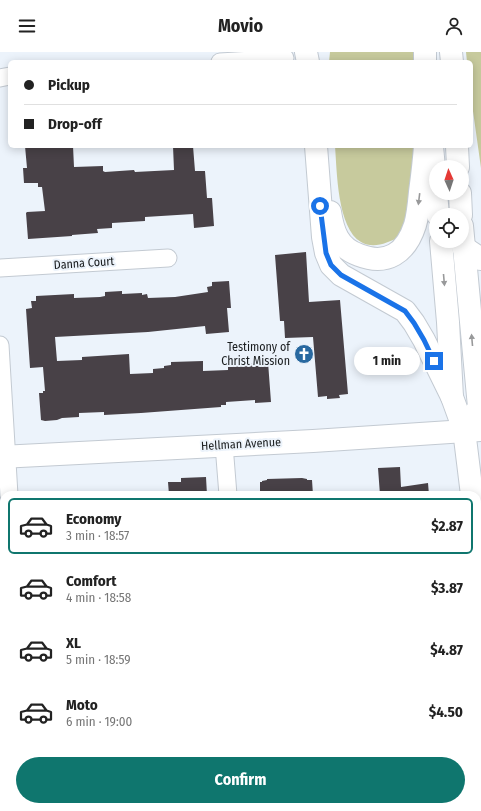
<!DOCTYPE html>
<html lang="en">
<head>
<meta charset="utf-8">
<style>
  :root { --surface:#fff; --page:#f2f2f2; --text:#222; --muted:#767676; --line:#e0e0e0; --accent:#0f766e }
  body { margin:0; font-family:"Fira Sans Condensed",sans-serif; background:var(--page); color:var(--text); height:100vh; display:flex; flex-direction:column; font-size:15px; white-space:nowrap }
  * { box-sizing:border-box; margin:0 }
  p { font-size:13px; color:var(--muted) }
  .icon { flex:none; width:22px; height:22px; fill:none; stroke:currentColor; stroke-width:2; stroke-linecap:round; stroke-linejoin:round }
  .map { position:relative; flex:1; overflow:hidden }
  .panel { position:absolute; left:0px; top:439px; width:481px; height:320px; display:flex; flex-direction:column; background:var(--surface); border-radius:12px 12px 0 0; box-shadow:0 2px 10px #0003 }
  .panel>* { flex:none }
  .guide { position:absolute; left:8px; top:8px; width:465px; height:88px; border-radius:6px; box-shadow:0 2px 10px #0003; display:grid; align-content:center; height:88px; padding:0 16px; background:var(--surface) }
  .needle { width:26px; rotate:357deg }
  .fabs { position:absolute; left:429px; top:108px; display:grid; gap:8px }
  .fabs a { display:grid; place-items:center; width:40px; height:40px; border-radius:50%; background:var(--surface); box-shadow:0 2px 10px #0003; font-size:20px }
  .end { position:absolute; width:18px; height:18px; margin:-9px; border:5px solid #1a73e8; background:#fff; box-shadow:0 0 0 2px #fff }
  .from { border-radius:50% }
  .bubble { position:absolute; height:28px; border-radius:14px; background:var(--surface); box-shadow:0 2px 10px #0003; font-size:13px; font-weight:700; line-height:28px; text-align:center }
  .guide b { display:flex; align-items:center; gap:14px; height:38px; font-size:15px }
  .guide b+b { border-top:1px solid var(--line) }
  .guide i { width:10px; height:10px; background:var(--text) }
  ul { padding:7px 0 0; list-style:none }
  li { display:flex; align-items:center; gap:12px; height:56px; margin:0 8px 6px; padding:0 8px; border:2px solid transparent; border-radius:6px }
  li div { flex:1 }
  li b { display:block; font-size:15px }
  li em { font-style:normal; font-weight:700 }
  li.current { border-color:var(--accent) }
  li>.icon { width:36px; height:36px; stroke-width:1.5 }
  .action { display:flex; gap:8px; margin-top:auto; padding:8px 16px }
  .action a { flex:1; height:46px; border-radius:24px; background:var(--accent); color:#fff; font-size:16px; font-weight:700; line-height:46px; text-align:center }
  header { display:flex; justify-content:space-between; align-items:center; height:52px; padding:0 16px; background:var(--surface); font-size:18px; font-weight:700 }
  .map>svg:first-child { display:block }
</style>
</head>
<body>
<header><svg class="icon" aria-label="menu" viewBox="0 0 24 24"><path d="M4 6h16M4 12h16M4 18h16"/></svg>Movio<svg class="icon" aria-label="person" viewBox="0 0 24 24"><circle cx="12" cy="8" r="4"/><path d="M4 21q1-7 8-7t8 7"/></svg></header>
<div class="map">
<svg width="481" height="759" viewBox="0 0 481 759">
  <rect width="100%" height="100%" fill="#ecf3fb"/>
  <g fill="#c7ca9d">
    <path d="M330,0H416V10H329Z"/>
    <path d="M466,0H481V116L471,45V10H467Z"/>
    <path d="M335,94H415L411,155L399,185C388,191 373,197 361,190C337,176 337,119 335,94Z"/>
  </g>
  <g fill="#484147">
    <path d="M25,94H73L74,115L103,114V119L105,120L134,118L135,120L174,118L173,94H193L195,119H205L207,146H212L214,174L194,176L193,162L145,165V169L112,171V176L97,177L98,181L72,183V184L28,187L26,161L27,160L45,159L42,135H38V131H24L23,116H27Z"/>
    <path d="M306,200L309,250L340,248L348,342L339,343L340,346L327,347V344L318,345L313,285L285,286L284,269H280L275,203Z"/>
    <path d="M229,229L231,256H227L229,280L206,282L205,274L148,280L55,285L57,309L82,308V305L129,302L130,322L153,321V317L164,316V314L171,313V310L203,309V319L228,318V314H238V312L268,310L271,350L255,351V348L226,350V353H221V355L141,361L104,363V360L79,361V365L62,366L57,368L45,369L41,368L39,341H43V339H45L43,315L30,316L26,257L32,256L31,249H36V244L74,242V246L100,245L105,244V240L122,239V242L142,241V243L147,242L148,246L175,245L208,240L207,235L212,234V230Z"/>
    <path d="M400,415L401,435L428,431L429,443H380L378,416Z"/>
    <path d="M206,425L207,443H169L168,430H181V426Z"/>
    <path d="M302,426L307,427V428H312L313,443H260V430H262V429L267,428V427Z"/>
  </g>
  <g fill="none" stroke-linecap="round" stroke-linejoin="round">
    <g stroke="#c3cad2" stroke-width="19">
      <g id="street">
        <path d="M220,10L285,6"/>
        <path d="M0,26L10,24"/>
        <path d="M0,216L168,206"/>
        <path d="M0,293L9,443"/>
        <path d="M224,393L228,443"/>
        <path d="M29,755V759"/>
        <path d="M247,755L248,759"/>
      </g>
    </g>
    <g stroke="#c3cad2" stroke-width="24">
      <g id="secondary">
        <path d="M425,0V10"/>
        <path d="M451,0L452,10"/>
        <path d="M432,94L436,139"/>
        <path d="M457,94L458,115"/>
        <path d="M436,141L438,163"/>
        <path d="M460,141L461,163"/>
        <path d="M462,174L479,355L471,367"/>
        <path d="M441,189L448,270L452,345L464,378L472,443"/>
        <path d="M0,405L313,389L481,378"/>
        <path d="M477,513L481,573"/>
      </g>
    </g>
    <g stroke="#c3cad2" stroke-width="24">
      <g id="highway">
        <path d="M306,0L308,10"/>
        <path d="M316,94L323,185L326,201L331,213L341,223L405,259L414,271L424,288L452,345"/>
        <path d="M330,160C333,179 338,196 359,203C387,214 406,201 415,173C418,163 419,151 420,140C422,125 424,109 425,94"/>
        <path d="M463,195L481,207"/>
        <path d="M479,355L481,350"/>
      </g>
    </g>
    <use href="#street" stroke="#fff" stroke-width="17"/>
    <use href="#secondary" stroke="#fff" stroke-width="22"/>
    <use href="#highway" stroke="#fff" stroke-width="22"/>
  </g>
  <defs><path id="oneway-solid" d="M-6-.8H1V-3.2L6.5 0L1 3.2V.8H-6Z"/></defs>
  <g fill="#98999a">
    <use href="#oneway-solid" transform="translate(419 147) rotate(97)"/>
    <use href="#oneway-solid" transform="translate(444 228) rotate(85)"/>
    <use href="#oneway-solid" transform="translate(472 288) rotate(-95)"/>
  </g>
  <g fill="none" stroke-linecap="round" stroke-linejoin="round">
    <path stroke="#1a73e8" stroke-width="5" d="M320,154L326,201L331,213L341,223L405,259L414,271L424,288L434,309"/>
  </g>
  <defs>
    <g id="church-disc" transform="scale(1)"><circle r="9.5" fill="#2969a0" stroke="#ecf3fb"/><path d="M-1.2-6h2.4v3.5h3.3v2.4h-3.3V6h-2.4V-.1h-3.3v-2.4h3.3Z" fill="#fff"/></g>
  </defs>
  <g fill-rule="evenodd">
    <use href="#church-disc" x="304" y="302"/>
  </g>
  <g text-anchor="middle" stroke-width="4" stroke-linejoin="round" paint-order="stroke">
    <g font-size="12" fill="#1a1d1f" stroke="#ecf3fb">
      <text transform="translate(84 211) rotate(-4)" y="4">Danna Court</text>
      <text transform="translate(241 392) rotate(-3)" y="4">Hellman Avenue</text>
    </g>
    <g font-size="12" fill="#1a1d1f" stroke="#ecf3fb" text-anchor="end">
      <text x="290" y="299">Testimony of<tspan x="290" dy="14">Christ Mission</tspan></text>
    </g>
  </g>
</svg>
<div class="fabs">
<a><svg class="needle" viewBox="-14 -14 28 28"><path d="M0-13l5 13h-10z" fill="#e53935"/><path d="M0 13l5-13h-10z" fill="#767676"/></svg></a>
<a><svg class="icon" aria-label="locate" viewBox="0 0 24 24"><circle cx="12" cy="12" r="6"/><path d="M12 2v4M12 18v4M2 12h4M18 12h4"/></svg></a>
</div>
<i class="end from" style="left:320px;top:154px"></i>
<i class="end" style="left:434px;top:309px"></i>
<div class="bubble" style="left:354px;top:295px;width:66px">1 min</div>
<div class="guide">
<b><i class="from"></i>Pickup</b>
<b><i></i>Drop-off</b>
</div>
<section class="panel">
<ul>
<li class="current"><svg class="icon" aria-label="car" viewBox="0 0 24 24"><path d="M5 17H2v-5l4-1 3-4h7l3 4 3 1v5h-3M9 17h6M6 11h13"/><circle cx="7" cy="17" r="2"/><circle cx="17" cy="17" r="2"/></svg><div><b>Economy</b><p>3 min · 18:57</p></div><em>$2.87</em></li>
<li><svg class="icon" aria-label="car" viewBox="0 0 24 24"><path d="M5 17H2v-5l4-1 3-4h7l3 4 3 1v5h-3M9 17h6M6 11h13"/><circle cx="7" cy="17" r="2"/><circle cx="17" cy="17" r="2"/></svg><div><b>Comfort</b><p>4 min · 18:58</p></div><em>$3.87</em></li>
<li><svg class="icon" aria-label="car" viewBox="0 0 24 24"><path d="M5 17H2v-5l4-1 3-4h7l3 4 3 1v5h-3M9 17h6M6 11h13"/><circle cx="7" cy="17" r="2"/><circle cx="17" cy="17" r="2"/></svg><div><b>XL</b><p>5 min · 18:59</p></div><em>$4.87</em></li>
<li><svg class="icon" aria-label="car" viewBox="0 0 24 24"><path d="M5 17H2v-5l4-1 3-4h7l3 4 3 1v5h-3M9 17h6M6 11h13"/><circle cx="7" cy="17" r="2"/><circle cx="17" cy="17" r="2"/></svg><div><b>Moto</b><p>6 min · 19:00</p></div><em>$4.50</em></li>
</ul>
<div class="action"><a>Confirm</a></div>
</section>
</div>
</body>
</html>
